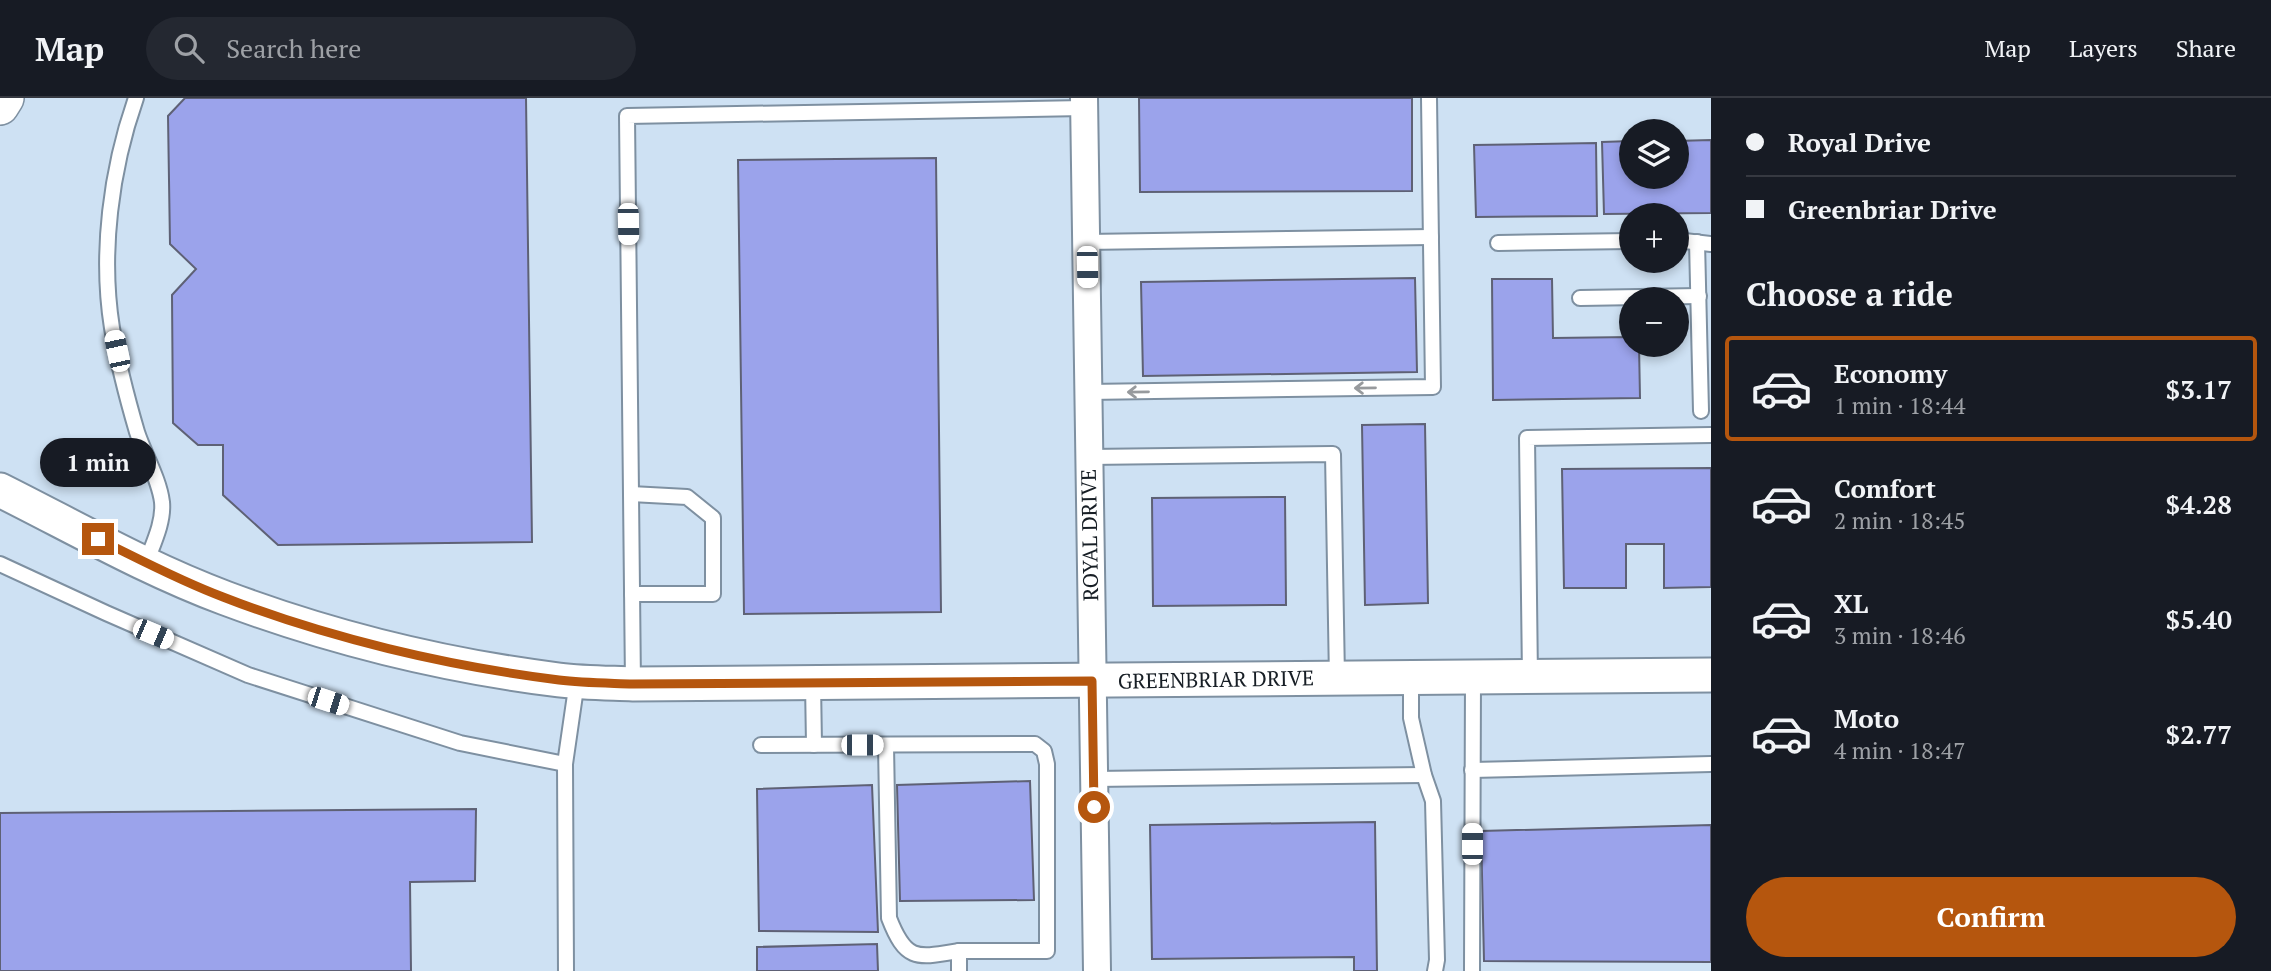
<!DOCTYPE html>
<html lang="en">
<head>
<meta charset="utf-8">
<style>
  :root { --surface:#171b24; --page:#242831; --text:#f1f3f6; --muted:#9ea1a6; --line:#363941; --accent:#b5560e }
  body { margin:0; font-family:"PT Serif",serif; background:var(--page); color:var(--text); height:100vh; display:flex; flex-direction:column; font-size:26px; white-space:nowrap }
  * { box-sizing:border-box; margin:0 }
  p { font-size:23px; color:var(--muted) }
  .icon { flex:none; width:38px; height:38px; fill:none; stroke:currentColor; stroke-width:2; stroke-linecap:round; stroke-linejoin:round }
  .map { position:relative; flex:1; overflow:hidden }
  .side { display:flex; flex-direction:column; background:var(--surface); width:560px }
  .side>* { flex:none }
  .top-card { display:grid; align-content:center; height:154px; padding:0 35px; background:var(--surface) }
  .fabs { position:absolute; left:1619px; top:21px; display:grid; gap:14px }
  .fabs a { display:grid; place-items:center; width:70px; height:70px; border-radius:50%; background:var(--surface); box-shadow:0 4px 10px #0003; font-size:35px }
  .end { position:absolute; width:32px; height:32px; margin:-16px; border:9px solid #b5560e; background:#fff; box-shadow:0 0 0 4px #fff }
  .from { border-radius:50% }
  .bubble { position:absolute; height:49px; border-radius:24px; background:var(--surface); box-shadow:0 4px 10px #0003; font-size:23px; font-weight:800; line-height:49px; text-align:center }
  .car { position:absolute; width:21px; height:42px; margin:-21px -10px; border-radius:9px; box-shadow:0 0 5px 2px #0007; background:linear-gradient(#fff 24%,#345 0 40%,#fff 0 76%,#345 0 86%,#fff 0) }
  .top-card b { display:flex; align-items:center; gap:24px; height:66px; font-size:26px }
  .top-card b+b { border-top:2px solid var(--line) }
  .top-card i { width:18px; height:18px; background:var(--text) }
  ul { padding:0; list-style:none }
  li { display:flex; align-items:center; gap:21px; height:105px; margin:0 14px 10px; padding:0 21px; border:4px solid transparent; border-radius:7px }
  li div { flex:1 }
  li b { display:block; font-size:26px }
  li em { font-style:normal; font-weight:800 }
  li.active { border-color:var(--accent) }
  li>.icon { width:63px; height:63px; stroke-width:1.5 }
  h2 { padding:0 35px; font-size:32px; line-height:84px }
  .primary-button { display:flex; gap:14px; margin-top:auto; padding:14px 35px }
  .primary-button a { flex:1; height:80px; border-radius:42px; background:var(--accent); color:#fff; font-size:28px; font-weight:800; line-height:80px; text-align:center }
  header { display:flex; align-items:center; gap:42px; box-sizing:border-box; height:98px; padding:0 35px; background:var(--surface); border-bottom:2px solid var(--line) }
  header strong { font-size:33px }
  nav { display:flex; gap:38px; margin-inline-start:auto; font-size:24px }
  .search { width:490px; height:63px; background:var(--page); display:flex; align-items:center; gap:18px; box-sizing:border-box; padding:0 24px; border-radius:38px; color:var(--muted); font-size:26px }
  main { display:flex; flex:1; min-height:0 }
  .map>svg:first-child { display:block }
</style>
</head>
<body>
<header>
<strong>Map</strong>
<div class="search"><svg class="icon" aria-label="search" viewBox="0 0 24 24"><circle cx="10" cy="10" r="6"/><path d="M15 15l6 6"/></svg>Search here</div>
<nav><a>Map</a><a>Layers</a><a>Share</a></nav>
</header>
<main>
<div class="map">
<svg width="1711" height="873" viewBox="0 0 1711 873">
  <rect width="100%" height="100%" fill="#cee1f3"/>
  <g fill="#9ba3eb" stroke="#5e6175" stroke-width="2">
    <path d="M185,0H526L532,444L278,447L223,397V347H198L173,325L172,197L196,171L170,146L168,18Z"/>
    <path d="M1139,0H1412V93L1140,94Z"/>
    <path d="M1711,42V115L1604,116L1602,44L1631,43V79H1676V43Z"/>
    <path d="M1596,45L1597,118L1476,119L1474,47Z"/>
    <path d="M936,60L941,514L744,516L738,62Z"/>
    <path d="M1415,180L1417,274L1143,278L1141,184Z"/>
    <path d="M1492,181H1552L1553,240L1631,239V247H1639L1640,300L1493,302Z"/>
    <path d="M1425,326L1428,505L1365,507L1362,327Z"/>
    <path d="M1711,370V489L1664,490V446H1626V490H1564L1562,371Z"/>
    <path d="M1285,399L1286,507L1153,508L1152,400Z"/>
    <path d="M1030,683L1034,802L900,803L897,687Z"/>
    <path d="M872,687L878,834L759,833L757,691Z"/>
    <path d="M476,711L475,783L410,784L411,873H0V715Z"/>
    <path d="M1375,724L1377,873H1354V859L1152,861L1150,727Z"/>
    <path d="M1711,727V864L1484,863L1481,733Z"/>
    <path d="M877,846L878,873H757V849Z"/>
  </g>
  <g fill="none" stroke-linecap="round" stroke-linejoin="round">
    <g stroke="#7e90a1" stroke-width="18">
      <g id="service">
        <path d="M136,0C111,71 100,155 112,230C118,265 127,300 137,334C144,356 159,380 162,404C164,424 153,446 146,465"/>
        <path d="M1676,142L1711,146"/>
        <path d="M1086,144L1431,139"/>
        <path d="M1697,144L1701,313"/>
        <path d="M1498,145L1631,143"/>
        <path d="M1580,200L1699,198"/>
        <path d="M1088,294L1433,289L1429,0"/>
        <path d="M1089,359L1333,356L1337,580"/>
        <path d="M631,396L687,399L713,420V496H632"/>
        <path d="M0,466L106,515L248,577L460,645L565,666"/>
        <path d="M1530,579L1527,340L1711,337"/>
        <path d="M1411,580V620L1424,677L1433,703L1437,862L1435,873"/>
        <path d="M813,585L814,647"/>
        <path d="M633,586L627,18L1084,10"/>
        <path d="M761,647L1035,646L1044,653L1047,666V853H959V873"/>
        <path d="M886,647L889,820C906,864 917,860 959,853"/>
        <path d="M1472,672L1711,666"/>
        <path d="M1094,681L1424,677"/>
        <path d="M566,873L565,666L577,583"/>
        <path d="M1472,873L1473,579"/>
      </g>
    </g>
    <g stroke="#7e90a1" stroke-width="30">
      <path id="minor" d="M1084,0L1097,873"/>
    </g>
    <g stroke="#7e90a1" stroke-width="37">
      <path id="tertiary" d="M0,392C74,429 147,471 225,500C332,540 446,568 559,582C583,585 609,585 633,586L1711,577"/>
    </g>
    <g stroke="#7e90a1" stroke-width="40">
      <path id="secondary" d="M0,8L5,0"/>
    </g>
    <use href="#service" stroke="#fff" stroke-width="14"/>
    <use href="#minor" stroke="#fff" stroke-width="26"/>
    <use href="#tertiary" stroke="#fff" stroke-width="33"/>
    <use href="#secondary" stroke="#fff" stroke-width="37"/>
  </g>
  <defs><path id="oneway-shaft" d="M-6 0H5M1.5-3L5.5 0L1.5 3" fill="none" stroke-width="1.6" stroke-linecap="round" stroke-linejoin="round" transform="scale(1.75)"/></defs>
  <g stroke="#979a9d">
    <use href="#oneway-shaft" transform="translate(1365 290) rotate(179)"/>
    <use href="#oneway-shaft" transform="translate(1138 294) rotate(179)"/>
  </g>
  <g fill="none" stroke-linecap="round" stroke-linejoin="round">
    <path stroke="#b5560e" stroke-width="9" d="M98,441C139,461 180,483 223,499C328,540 447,568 559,582C583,585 608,585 633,586L1092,583L1094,709"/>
  </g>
  <g text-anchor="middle" stroke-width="5" stroke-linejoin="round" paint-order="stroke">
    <g font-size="21" fill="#171e25" stroke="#fff">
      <text transform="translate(1090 437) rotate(-91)" y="7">ROYAL DRIVE</text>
      <text transform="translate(1216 582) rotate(-1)" y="7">GREENBRIAR DRIVE</text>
    </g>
  </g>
</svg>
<div class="fabs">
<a><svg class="icon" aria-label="layers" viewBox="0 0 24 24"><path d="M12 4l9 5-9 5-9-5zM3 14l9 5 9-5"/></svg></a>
<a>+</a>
<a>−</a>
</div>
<i class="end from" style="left:1094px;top:709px"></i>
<i class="end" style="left:98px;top:441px"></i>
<div class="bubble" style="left:40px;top:340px;width:116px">1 min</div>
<i class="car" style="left:628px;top:126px;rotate:179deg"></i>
<i class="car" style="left:1087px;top:169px;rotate:179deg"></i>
<i class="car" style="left:117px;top:253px;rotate:348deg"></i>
<i class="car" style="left:153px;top:536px;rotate:113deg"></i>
<i class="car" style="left:328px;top:603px;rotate:108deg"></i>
<i class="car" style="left:862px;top:647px;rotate:90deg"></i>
<i class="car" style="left:1472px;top:746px;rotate:0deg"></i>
</div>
<section class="side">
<div class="top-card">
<b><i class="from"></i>Royal Drive</b>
<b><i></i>Greenbriar Drive</b>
</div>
<h2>Choose a ride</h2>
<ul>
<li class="active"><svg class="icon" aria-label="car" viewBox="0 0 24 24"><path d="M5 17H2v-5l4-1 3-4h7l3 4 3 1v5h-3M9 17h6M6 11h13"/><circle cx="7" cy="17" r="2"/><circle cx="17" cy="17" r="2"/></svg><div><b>Economy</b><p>1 min · 18:44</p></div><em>$3.17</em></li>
<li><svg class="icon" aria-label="car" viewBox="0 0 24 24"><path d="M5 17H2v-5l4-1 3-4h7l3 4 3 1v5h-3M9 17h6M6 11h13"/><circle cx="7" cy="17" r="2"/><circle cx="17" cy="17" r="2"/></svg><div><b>Comfort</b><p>2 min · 18:45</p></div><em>$4.28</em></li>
<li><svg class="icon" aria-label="car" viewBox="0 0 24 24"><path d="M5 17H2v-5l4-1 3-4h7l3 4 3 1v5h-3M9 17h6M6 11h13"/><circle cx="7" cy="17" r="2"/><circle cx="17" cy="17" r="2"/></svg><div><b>XL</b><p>3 min · 18:46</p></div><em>$5.40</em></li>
<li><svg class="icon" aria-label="car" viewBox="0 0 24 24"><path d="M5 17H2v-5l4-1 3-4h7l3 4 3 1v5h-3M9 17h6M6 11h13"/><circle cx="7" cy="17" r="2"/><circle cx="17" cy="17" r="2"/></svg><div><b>Moto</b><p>4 min · 18:47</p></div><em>$2.77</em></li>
</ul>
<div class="primary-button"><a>Confirm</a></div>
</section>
</main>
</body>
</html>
